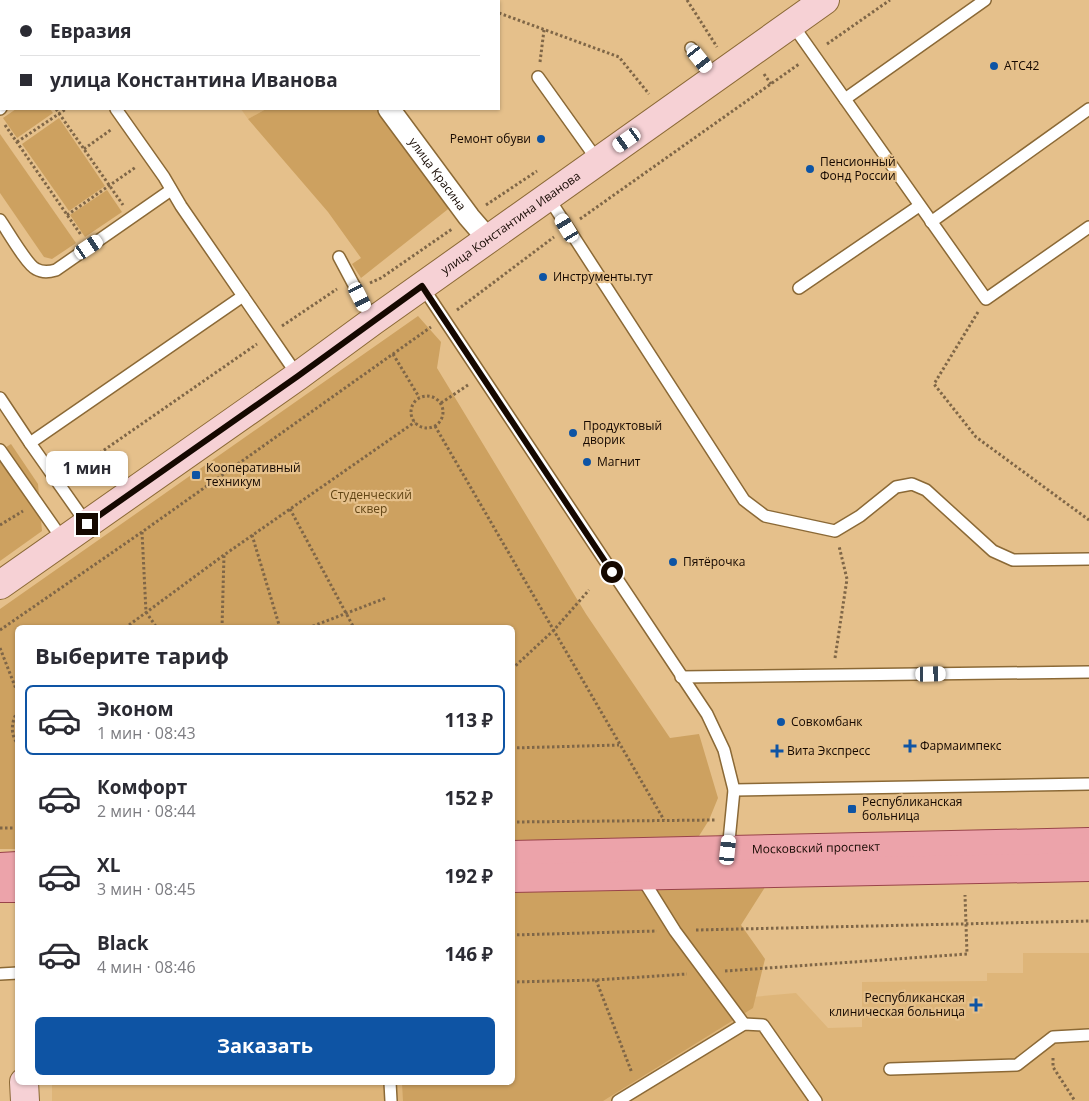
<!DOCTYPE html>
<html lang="ru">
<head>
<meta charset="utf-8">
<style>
  :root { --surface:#fff; --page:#f7f7f7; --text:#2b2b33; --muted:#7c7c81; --line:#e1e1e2; --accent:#0e54a4 }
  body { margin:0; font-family:"Open Sans",sans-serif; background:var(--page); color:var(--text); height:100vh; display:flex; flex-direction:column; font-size:19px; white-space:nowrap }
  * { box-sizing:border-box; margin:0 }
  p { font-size:16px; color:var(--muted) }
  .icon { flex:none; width:28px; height:28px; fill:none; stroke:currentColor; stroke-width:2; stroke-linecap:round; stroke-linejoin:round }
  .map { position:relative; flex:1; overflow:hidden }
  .sheet { position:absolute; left:15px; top:625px; width:500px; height:460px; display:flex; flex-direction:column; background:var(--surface); border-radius:8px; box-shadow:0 1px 4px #0004 }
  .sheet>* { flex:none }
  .guide { position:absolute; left:0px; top:0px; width:500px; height:110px; box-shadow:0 1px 4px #0004; display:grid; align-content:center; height:110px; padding:0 20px; background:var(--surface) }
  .end { position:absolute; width:22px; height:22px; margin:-11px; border:6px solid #150800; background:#fff; box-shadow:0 0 0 2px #fff }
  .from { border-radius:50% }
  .bubble { position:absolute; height:35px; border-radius:8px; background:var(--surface); box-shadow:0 1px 4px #0004; font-size:16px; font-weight:700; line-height:35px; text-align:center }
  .car { position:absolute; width:15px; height:30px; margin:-15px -8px; border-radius:6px; box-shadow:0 0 4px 1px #0007; background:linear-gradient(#fff 24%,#345 0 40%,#fff 0 76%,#345 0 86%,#fff 0) }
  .guide b { display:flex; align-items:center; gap:18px; height:48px; font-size:19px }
  .guide b+b { border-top:1px solid var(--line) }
  .guide i { width:12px; height:12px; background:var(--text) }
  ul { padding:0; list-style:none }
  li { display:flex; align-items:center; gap:15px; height:70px; margin:0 10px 8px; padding:0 10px; border:2px solid transparent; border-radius:8px }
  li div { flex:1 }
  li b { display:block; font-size:19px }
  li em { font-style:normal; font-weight:700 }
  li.active { border-color:var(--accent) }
  li>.icon { width:45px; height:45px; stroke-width:1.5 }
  h2 { padding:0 20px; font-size:22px; line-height:60px }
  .button { display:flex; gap:10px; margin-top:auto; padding:10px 20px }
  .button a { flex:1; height:58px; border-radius:8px; background:var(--accent); color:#fff; font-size:20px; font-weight:700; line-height:58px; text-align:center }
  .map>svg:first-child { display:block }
</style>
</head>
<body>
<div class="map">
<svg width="1089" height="1101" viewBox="0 0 1089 1101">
  <rect width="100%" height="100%" fill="#e5c08b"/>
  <g fill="#deb579">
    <path d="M73,0H297L298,1H74Z"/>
    <path d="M241,109H266L248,119Z"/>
    <path d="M1023,953H1089V1101H52V1083L512,1082L607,1010L796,993L828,1028L862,1027V982L987,981V973H1023Z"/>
  </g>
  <g fill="#cda160">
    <path d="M16,109H50L53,113L17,138L3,118Z"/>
    <path d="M266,109H379L452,206L361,278L352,264L361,258L328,212L248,119Z"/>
    <path d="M59,118L105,186L69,211L22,144Z"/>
    <path d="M0,134L76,243L52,259L44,257L0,193Z"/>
    <path d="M107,190L122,212L85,237L70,215Z"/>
    <path d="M418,316L441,342L437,368L586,614L670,738L699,734L718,798L709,820L699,836L687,840L513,843L512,628H18L17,849H0V609Z"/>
    <path d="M11,444L38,484L42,531L0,561V451Z"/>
    <path d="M767,884L741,925L765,959L753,1008L603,1101H403L402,1083L512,1082L513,889Z"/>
  </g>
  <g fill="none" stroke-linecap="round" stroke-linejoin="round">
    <g stroke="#8b6936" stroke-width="14">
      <g id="lane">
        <path d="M486,0L487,1"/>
        <path d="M380,1L381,0"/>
        <path d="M792,24L986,299L1089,227"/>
        <path d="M691,48L715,78"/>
        <path d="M538,77L598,161"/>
        <path d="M845,99L985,0"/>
        <path d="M0,109L1,108"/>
        <path d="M116,109L164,177L181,206L298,376"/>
        <path d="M548,197L744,500L765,516L835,531L860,516L896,487L912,484L926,490L993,551L1013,560L1089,559"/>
        <path d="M0,220C7,230 27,265 36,269C43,273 49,272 56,270L171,190"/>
        <path d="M931,222L1089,109"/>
        <path d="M339,257L373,321"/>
        <path d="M422,286L707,714L724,750L734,790L728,851"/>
        <path d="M799,288L919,206"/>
        <path d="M0,398L30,443"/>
        <path d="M0,450L63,540"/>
        <path d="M87,524L30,443L243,296"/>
        <path d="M681,677L1089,672"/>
        <path d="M734,790L1089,784"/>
        <path d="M642,878L675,931L744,1024"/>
        <path d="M0,974L18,973"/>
        <path d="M890,1069L1017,1065L1053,1037L1089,1035"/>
        <path d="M390,1082L391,1101"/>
        <path d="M618,1101L744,1024L763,1025L816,1101"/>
      </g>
    </g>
    <g stroke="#8b6936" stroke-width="24">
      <g id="street">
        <path d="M310,0L311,1"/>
        <path id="s1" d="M389,109L469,217L488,239"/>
      </g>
    </g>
    <g stroke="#8b6936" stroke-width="30">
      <g id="secondary">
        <path id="s2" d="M0,585L298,376L373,321L825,0"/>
        <path d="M24,1082L25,1101"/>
      </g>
    </g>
    <g stroke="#99444a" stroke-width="30">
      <g id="primary">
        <path id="s3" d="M512,855L1089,842"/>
        <path d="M0,867L18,866"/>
        <path d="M512,878L1089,867"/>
        <path d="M0,888H18"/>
      </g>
    </g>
    <g stroke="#7f6647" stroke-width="3" stroke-dasharray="2.5 2.5" stroke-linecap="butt">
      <path d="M687,0L717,47"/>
      <path d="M499,13L619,57L649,94"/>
      <path d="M827,44L890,0"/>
      <path d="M540,62L544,30"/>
      <path d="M764,74L771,84"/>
      <path d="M56,109L123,205"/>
      <path d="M5,125L81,235"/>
      <path d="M17,142L66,109"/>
      <path d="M84,149L112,129"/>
      <path d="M486,205L537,171"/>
      <path d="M67,215L136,167"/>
      <path d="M580,219L799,64"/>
      <path d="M370,283L381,278L452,229"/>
      <path d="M457,310L554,237"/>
      <path d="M978,312L934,384L976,437L1089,520"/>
      <path d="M282,326L337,289"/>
      <path d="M393,354L419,397"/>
      <circle cx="427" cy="412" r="16"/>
      <path d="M441,403L468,385"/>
      <path d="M435,426L664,820"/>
      <path d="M71,473L257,344"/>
      <path d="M290,509L354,628"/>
      <path d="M0,525L23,511"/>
      <path d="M142,532L146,612L157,628"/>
      <path d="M252,535L280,628"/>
      <path d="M125,628L224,555L415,422"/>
      <path d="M222,628L224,555"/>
      <path d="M308,628L386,598"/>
      <path d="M0,630L142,532L431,327"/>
      <path d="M0,648L18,694"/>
      <path d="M835,658L847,579L839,546"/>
      <path d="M512,669L554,630L589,590"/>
      <path d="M18,711C11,721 10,735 18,744"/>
      <path d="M512,748L619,745"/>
      <path d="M512,822L716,820"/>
      <path d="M0,828H18"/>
      <path d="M696,930L1089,921"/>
      <path d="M512,935L657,931"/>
      <path d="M725,971L967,954L965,895"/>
      <path d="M596,980L632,1073"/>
      <path d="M512,982L596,980L687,974"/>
      <path d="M1053,1058V1067L1075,1101"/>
    </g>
    <use href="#lane" stroke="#fff" stroke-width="11"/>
    <use href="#street" stroke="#fff" stroke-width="21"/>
    <use href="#secondary" stroke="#f6d1d5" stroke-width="28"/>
    <use href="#primary" stroke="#eca3aa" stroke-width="28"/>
  </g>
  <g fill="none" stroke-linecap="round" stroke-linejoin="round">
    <path stroke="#150800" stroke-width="6" d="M87,524L298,376L422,286L612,572"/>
  </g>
  <g fill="#0e54a4" stroke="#e5c08b" stroke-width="2">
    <circle cx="994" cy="66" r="5"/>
    <circle cx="541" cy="139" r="5"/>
    <circle cx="810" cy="169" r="5"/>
    <circle cx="543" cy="277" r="5"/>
    <circle cx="573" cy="433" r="5"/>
    <circle cx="587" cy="462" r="5"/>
    <rect x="191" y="470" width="10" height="10" rx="2.5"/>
    <circle cx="673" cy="562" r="5"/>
    <circle cx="781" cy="722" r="5"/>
    <path d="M907.5 738.5h5v5h5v5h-5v5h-5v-5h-5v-5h5z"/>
    <path d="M774.5 743.5h5v5h5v5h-5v5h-5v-5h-5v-5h5z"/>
    <rect x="847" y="804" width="10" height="10" rx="2.5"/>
    <path d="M973.5 997.5h5v5h5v5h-5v5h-5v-5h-5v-5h5z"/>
  </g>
  <g text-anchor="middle" stroke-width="4.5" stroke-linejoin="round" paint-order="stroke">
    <g font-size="12" fill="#150800" stroke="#e5c08b" text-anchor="start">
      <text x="1004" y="70">АТС42</text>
      <text x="531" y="143" text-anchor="end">Ремонт обуви</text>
      <text x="820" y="166">Пенсионный<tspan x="820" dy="14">Фонд России</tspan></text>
      <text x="553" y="281">Инструменты.тут</text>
      <text x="583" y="430">Продуктовый<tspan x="583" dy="14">дворик</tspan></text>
      <text x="597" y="466">Магнит</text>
      <text x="206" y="472">Кооперативный<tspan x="206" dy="14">техникум</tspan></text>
      <text x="683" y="566">Пятёрочка</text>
      <text x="791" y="726">Совкомбанк</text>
      <text x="920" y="750">Фармаимпекс</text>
      <text x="787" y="755">Вита Экспресс</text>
      <text x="862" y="806">Республиканская<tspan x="862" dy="14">больница</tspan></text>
      <text x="965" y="1002" text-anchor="end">Республиканская<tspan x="965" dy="14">клиническая больница</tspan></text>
    </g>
    <g font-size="12" fill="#150800" stroke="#e5c08b">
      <text dy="4" stroke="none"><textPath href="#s1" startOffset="81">улица Красина</textPath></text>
      <text dy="4" stroke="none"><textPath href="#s2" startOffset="626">улица Константина Иванова</textPath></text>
      <text dy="4" stroke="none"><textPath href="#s3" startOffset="304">Московский проспект</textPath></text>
    </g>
    <g font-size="12" fill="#624515" stroke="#e5c08b">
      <text x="371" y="499">Студенческий<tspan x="371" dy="14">сквер</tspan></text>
    </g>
  </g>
</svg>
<i class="end from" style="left:612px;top:572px"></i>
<i class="end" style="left:87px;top:524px"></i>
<div class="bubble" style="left:46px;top:451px;width:82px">1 мин</div>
<i class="car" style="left:700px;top:59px;rotate:141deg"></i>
<i class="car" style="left:627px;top:140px;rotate:235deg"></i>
<i class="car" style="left:567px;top:228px;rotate:329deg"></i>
<i class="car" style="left:89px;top:247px;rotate:56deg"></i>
<i class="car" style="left:360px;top:297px;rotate:153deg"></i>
<i class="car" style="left:931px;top:674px;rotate:89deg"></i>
<i class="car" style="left:728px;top:850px;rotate:6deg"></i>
<div class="guide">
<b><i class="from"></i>Евразия</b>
<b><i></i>улица Константина Иванова</b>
</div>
<section class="sheet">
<h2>Выберите тариф</h2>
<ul>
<li class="active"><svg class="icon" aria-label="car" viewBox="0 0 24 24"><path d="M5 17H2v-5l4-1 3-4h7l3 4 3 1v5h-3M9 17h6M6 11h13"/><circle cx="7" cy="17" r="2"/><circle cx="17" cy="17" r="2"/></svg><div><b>Эконом</b><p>1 мин · 08:43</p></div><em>113 ₽</em></li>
<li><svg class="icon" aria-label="car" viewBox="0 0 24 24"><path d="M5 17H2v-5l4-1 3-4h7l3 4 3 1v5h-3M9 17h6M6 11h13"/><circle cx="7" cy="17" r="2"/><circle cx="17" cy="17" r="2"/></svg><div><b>Комфорт</b><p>2 мин · 08:44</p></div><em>152 ₽</em></li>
<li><svg class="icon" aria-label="car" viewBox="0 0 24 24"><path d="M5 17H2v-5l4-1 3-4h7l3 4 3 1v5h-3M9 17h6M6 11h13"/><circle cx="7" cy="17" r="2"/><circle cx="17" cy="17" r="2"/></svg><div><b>XL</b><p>3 мин · 08:45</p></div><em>192 ₽</em></li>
<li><svg class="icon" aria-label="car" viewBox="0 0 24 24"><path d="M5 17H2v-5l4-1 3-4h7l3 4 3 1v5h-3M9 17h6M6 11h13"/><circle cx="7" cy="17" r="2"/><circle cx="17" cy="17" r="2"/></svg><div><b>Black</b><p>4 мин · 08:46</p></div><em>146 ₽</em></li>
</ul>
<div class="button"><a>Заказать</a></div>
</section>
</div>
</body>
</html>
